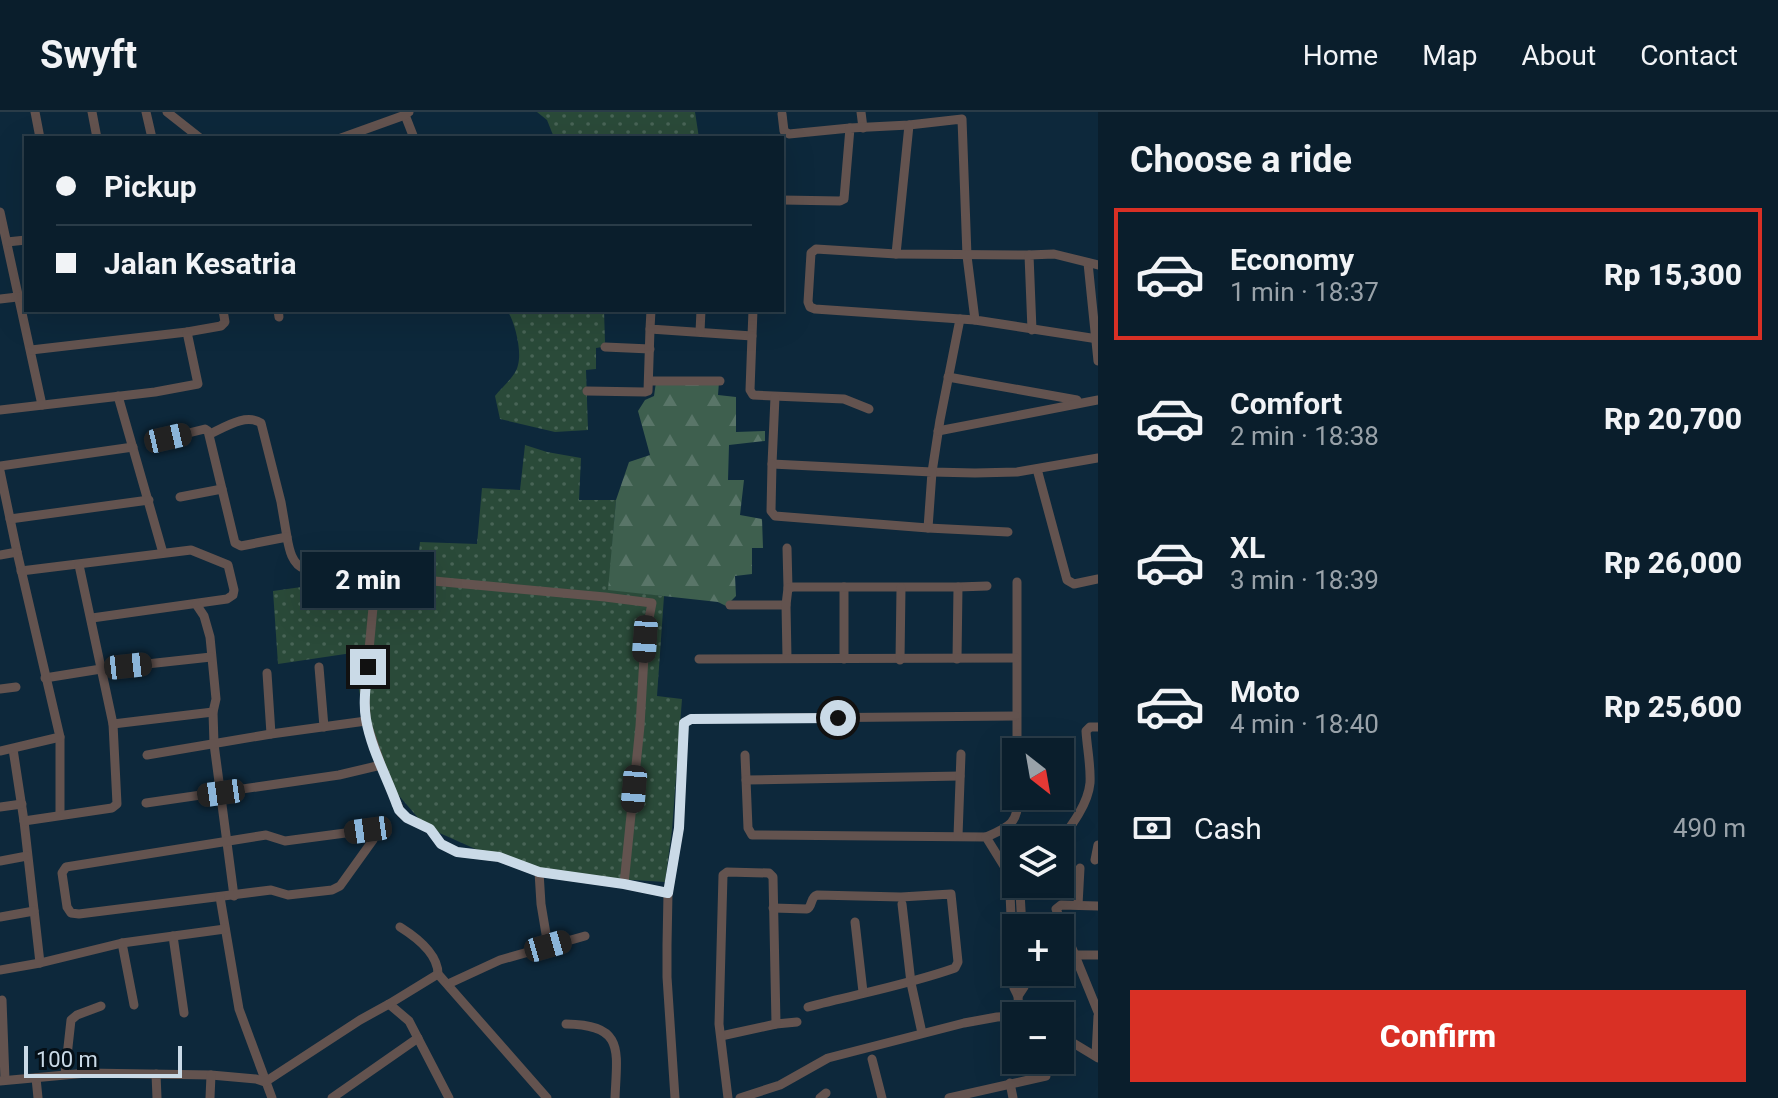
<!DOCTYPE html>
<html lang="en">
<head>
<meta charset="utf-8">
<style>
  :root { --surface:#0a1e2c; --page:#182b38; --text:#f1f3f6; --muted:#99a2a9; --line:#2a3c48; --accent:#d93025 }
  body { margin:0; font-family:Roboto,sans-serif; background:var(--page); color:var(--text); height:100vh; display:flex; flex-direction:column; font-size:30px; white-space:nowrap }
  * { box-sizing:border-box; margin:0 }
  p { font-size:26px; color:var(--muted) }
  .icon { flex:none; width:44px; height:44px; fill:none; stroke:currentColor; stroke-width:2; stroke-linecap:round; stroke-linejoin:round }
  .map { position:relative; flex:1; overflow:hidden }
  .panel { display:flex; flex-direction:column; background:var(--surface); width:680px }
  .panel>* { flex:none }
  .top-card { position:absolute; left:24px; top:24px; width:760px; height:176px; border-radius:0px; box-shadow:0 8px 32px #0002,0 0 0 2px var(--line); display:grid; align-content:center; height:176px; padding:0 32px; background:var(--surface) }
  .needle { width:52px; rotate:149deg }
  .buttons { position:absolute; left:1002px; top:626px; display:grid; gap:16px }
  .buttons a { display:grid; place-items:center; width:72px; height:72px; border-radius:0px; background:var(--surface); box-shadow:0 8px 32px #0002,0 0 0 2px var(--line); font-size:40px }
  .scale { position:absolute; left:24px; bottom:20px; width:158px; box-sizing:border-box; padding-left:8px; border:4px solid #cadae7; border-top:0; font-size:22px; line-height:28px; white-space:nowrap; color:#cadae7; -webkit-text-stroke:6px #051018; paint-order:stroke }
  .end { position:absolute; width:36px; height:36px; margin:-18px; border:10px solid #cadae7; background:#111; box-shadow:0 0 0 4px #111 }
  .from { border-radius:50% }
  .bubble { position:absolute; height:56px; border-radius:0px; background:var(--surface); box-shadow:0 8px 32px #0002,0 0 0 2px var(--line); font-size:26px; font-weight:800; line-height:56px; text-align:center }
  .car { position:absolute; width:24px; height:48px; margin:-24px -12px; border-radius:10px; box-shadow:0 0 6px 2px #0007; background:linear-gradient(#222 24%,#8ab4d8 0 40%,#222 0 76%,#8ab4d8 0 86%,#222 0) }
  .top-card b { display:flex; align-items:center; gap:28px; height:76px; font-size:30px }
  .top-card b+b { border-top:2px solid var(--line) }
  .top-card i { width:20px; height:20px; background:var(--text) }
  ul { padding:0; list-style:none }
  li { display:flex; align-items:center; gap:24px; height:132px; margin:0 16px 12px; padding:0 16px; border:4px solid transparent; border-radius:0px }
  li div { flex:1 }
  li b { display:block; font-size:30px }
  li em { font-style:normal; font-weight:800 }
  li.active { border-color:var(--accent) }
  li>.icon { width:72px; height:72px; stroke-width:1.5 }
  h2 { padding:0 32px; font-size:36px; line-height:96px }
  .pay { display:flex; align-items:center; gap:20px; height:88px; padding:0 32px; font-size:30px }
  .pay p { margin-inline-start:auto }
  .primary-button { display:flex; gap:16px; margin-top:auto; padding:16px 32px }
  .primary-button a { flex:1; height:92px; border-radius:0px; background:var(--accent); color:#fff; font-size:32px; font-weight:800; line-height:92px; text-align:center }
  header { display:flex; align-items:center; gap:48px; box-sizing:border-box; height:112px; padding:0 40px; background:var(--surface); border-bottom:2px solid var(--line) }
  header strong { font-size:38px }
  nav { display:flex; gap:44px; margin-inline-start:auto; font-size:28px }
  main { display:flex; flex:1; min-height:0 }
  .map>svg:first-child { display:block }
</style>
</head>
<body>
<header>
<strong>Swyft</strong>
<nav><a>Home</a><a>Map</a><a>About</a><a>Contact</a></nav>
</header>
<main>
<div class="map">
<svg width="1098" height="986" viewBox="0 0 1098 986">
  <defs>
    <pattern id="grass-dots" width="8" height="8" patternUnits="userSpaceOnUse" patternTransform="scale(2)"><rect width="8" height="8" fill="#2a4a39"/><path d="M2 2h.1M6 6h.1" fill="none" stroke="#486456" stroke-width="1.8" stroke-linecap="round"/></pattern>
    <pattern id="forest-firs" width="22" height="20" patternUnits="userSpaceOnUse" patternTransform="scale(2)"><rect width="22" height="20" fill="#3e5f4e"/><path d="M5 1l3.5 6h-7zM16 11l3.5 6h-7z" fill="#597568"/></pattern>
  </defs>
  <rect width="100%" height="100%" fill="#0d283b"/>
  <g fill="url(#grass-dots)">
    <path d="M537,0H695L699,26H544L553,23L547,8Z"/>
    <path d="M507,198H604L605,230L602,235L596,236V257L586,258L588,318L555,320L500,307L495,284C502,275 516,264 518,253C522,239 515,210 507,198Z"/>
    <path d="M525,333L547,340L581,346L579,388H616L609,477L664,484L657,584L682,587L672,718L665,770L585,765L507,751L426,715L388,671L366,615L352,541L278,552L273,479L351,468L374,457L417,461L420,430L477,432L482,376L520,378Z"/>
  </g>
  <path fill="url(#forest-firs)" d="M656,270H719L718,283L736,285V320L765,319V329L729,333L728,368H744L740,403L762,407L763,436H752V462L735,464L736,484L726,494L718,490L608,478L616,388L629,350L650,343L638,299L645,288L654,284Z"/>
  <g fill="none" stroke-linecap="round" stroke-linejoin="round">
    <g stroke="#63534f" stroke-width="9">
      <path d="M35,0L40,26"/>
      <path d="M92,0L97,26"/>
      <path d="M146,0L152,26"/>
      <path d="M167,0L200,26"/>
      <path d="M861,0L863,16"/>
      <path d="M782,2L784,19L789,22L850,16"/>
      <path d="M405,3L414,26"/>
      <path d="M341,26L405,3L409,0"/>
      <path d="M782,88L840,89L844,87L850,16L909,13L962,7L967,144L975,208L1098,227"/>
      <path d="M0,100L42,293"/>
      <path d="M7,130L26,128"/>
      <path d="M896,142L909,13"/>
      <path d="M1088,151L1098,249"/>
      <path d="M0,187L26,184"/>
      <path d="M278,198L279,205"/>
      <path d="M651,198L650,217L752,224L753,198"/>
      <path d="M960,207L940,308L932,360L975,361L1017,360L1098,346"/>
      <path d="M975,208L815,197L810,195L808,190L811,141L816,137L896,142L1029,143"/>
      <path d="M1032,218L1029,143L1054,142L1098,153"/>
      <path d="M700,220L701,198"/>
      <path d="M752,224L750,278L753,283L844,287L869,297"/>
      <path d="M605,235L650,237"/>
      <path d="M31,238L187,220L221,214L225,210L223,198"/>
      <path d="M948,265L1077,288"/>
      <path d="M650,269H720"/>
      <path d="M587,279L645,280L648,279L650,217"/>
      <path d="M118,284L163,441"/>
      <path d="M775,285L772,352L932,360L928,416L1008,420"/>
      <path d="M0,298L155,280L198,272L187,220"/>
      <path d="M938,319L1098,288"/>
      <path d="M210,322C225,315 246,301 261,311L281,390L287,425"/>
      <path d="M168,326L205,317L208,319L235,431L241,434L287,425C289,437 292,453 305,457L605,485L652,491L645,527L640,614L624,772"/>
      <path d="M772,352L771,399L775,404L928,416"/>
      <path d="M0,354L133,335"/>
      <path d="M1037,357L1067,468L1074,472L1098,467"/>
      <path d="M0,359L17,440L0,443"/>
      <path d="M180,385L222,377"/>
      <path d="M10,407L149,388"/>
      <path d="M787,436L788,476"/>
      <path d="M21,459L191,438L228,453L234,478L233,483L227,487L92,506"/>
      <path d="M376,464L365,580L366,609L381,653L401,701L407,706L430,717L441,732L457,740L499,745L539,760L624,772L668,781"/>
      <path d="M1017,470V640"/>
      <path d="M844,475V547"/>
      <path d="M958,475L987,474"/>
      <path d="M196,492L204,504L210,525L216,587L213,600L214,632L234,784"/>
      <path d="M730,493H786"/>
      <path d="M787,546L786,493L788,476L793,475H958L957,547"/>
      <path d="M699,547L1016,546"/>
      <path d="M900,548L901,476"/>
      <path d="M319,555L324,615"/>
      <path d="M267,561L271,622"/>
      <path d="M45,566L101,557L211,545"/>
      <path d="M0,577L16,575"/>
      <path d="M113,612L213,600"/>
      <path d="M60,625V703"/>
      <path d="M13,637L24,709L40,851"/>
      <path d="M0,639L60,625L17,440"/>
      <path d="M147,643L271,622L366,609"/>
      <path d="M745,643L748,716L752,723L986,725L1020,780L1022,816"/>
      <path d="M746,668L960,664"/>
      <path d="M146,691L339,663L381,653"/>
      <path d="M0,695L22,692"/>
      <path d="M24,709L112,696L117,692L113,612L79,453"/>
      <path d="M368,718L372,719L373,728L340,774L332,778L288,783L271,778L79,802L71,801L67,795L62,761L66,755L266,723L285,729Z"/>
      <path d="M958,724L961,642"/>
      <path d="M986,725C1009,715 1019,711 1018,684"/>
      <path d="M1060,729C1072,713 1088,692 1090,671C1091,654 1087,636 1086,619L1090,615H1098"/>
      <path d="M1095,748L1098,733"/>
      <path d="M0,749L27,744"/>
      <path d="M539,760L541,792L548,834"/>
      <path d="M1016,768L1010,781L1014,876L1018,884L1019,904"/>
      <path d="M220,785L239,897L272,986"/>
      <path d="M902,792L911,871L922,921"/>
      <path d="M1078,793L1080,756"/>
      <path d="M1098,794L1061,793L1056,797L1098,900"/>
      <path d="M773,796L807,797C813,794 810,785 817,783L901,785L951,782L958,850L955,856C907,873 857,882 808,895"/>
      <path d="M0,805L34,799"/>
      <path d="M855,810L863,880"/>
      <path d="M400,815C416,825 438,842 438,862L547,986"/>
      <path d="M173,824L184,901"/>
      <path d="M122,831L134,893"/>
      <path d="M1074,843H1098"/>
      <path d="M0,858L40,851L122,831L225,817"/>
      <path d="M448,872L500,848L585,824"/>
      <path d="M1018,884L1024,875V860"/>
      <path d="M2,888L5,968"/>
      <path d="M389,892L409,909L449,986"/>
      <path d="M566,912C625,913 617,938 615,986"/>
      <path d="M1060,923L1098,946"/>
      <path d="M721,924L776,912L797,910"/>
      <path d="M1096,943L1098,904"/>
      <path d="M872,947L882,986"/>
      <path d="M65,962L71,908L77,903L101,894"/>
      <path d="M156,962L157,986"/>
      <path d="M36,966L38,986"/>
      <path d="M0,969L87,961L211,963L256,967L265,970L360,908L389,892L438,862"/>
      <path d="M1010,971L1013,986"/>
      <path d="M210,986L211,963"/>
      <path d="M332,986L418,926"/>
      <path d="M675,986L667,865V833L668,781L679,716L684,611L691,607L1015,604"/>
      <path d="M728,986L719,912L723,763L727,760L769,761L773,765L776,912"/>
      <path d="M740,986L780,973L828,946L964,911L997,905L1016,904"/>
      <path d="M820,986L826,981"/>
      <path d="M949,986L1046,964"/>
    </g>
  </g>
  <g fill="none" stroke-linecap="round" stroke-linejoin="round">
    <path stroke="#cadae7" stroke-width="10" d="M368,555C366,572 363,590 366,607C371,637 387,665 397,693L399,698L407,706L430,717L441,732L457,740L499,745L539,760L624,772L668,781L679,716L684,611L691,607L838,606"/>
  </g>
</svg>
<div class="buttons">
<a><svg class="needle" viewBox="-14 -14 28 28"><path d="M0-13l5 13h-10z" fill="#e53935"/><path d="M0 13l5-13h-10z" fill="#99a2a9"/></svg></a>
<a><svg class="icon" aria-label="layers" viewBox="0 0 24 24"><path d="M12 4l9 5-9 5-9-5zM3 14l9 5 9-5"/></svg></a>
<a>+</a>
<a>−</a>
</div>
<div class="scale">100 m</div>
<i class="end from" style="left:838px;top:606px"></i>
<i class="end" style="left:368px;top:555px"></i>
<div class="bubble" style="left:302px;top:440px;width:132px">2 min</div>
<i class="car" style="left:168px;top:326px;rotate:77deg"></i>
<i class="car" style="left:645px;top:527px;rotate:184deg"></i>
<i class="car" style="left:128px;top:554px;rotate:84deg"></i>
<i class="car" style="left:634px;top:677px;rotate:185deg"></i>
<i class="car" style="left:221px;top:681px;rotate:262deg"></i>
<i class="car" style="left:368px;top:718px;rotate:262deg"></i>
<i class="car" style="left:548px;top:834px;rotate:74deg"></i>
<div class="top-card">
<b><i class="from"></i>Pickup</b>
<b><i></i>Jalan Kesatria</b>
</div>
</div>
<section class="panel">
<h2>Choose a ride</h2>
<ul>
<li class="active"><svg class="icon" aria-label="car" viewBox="0 0 24 24"><path d="M5 17H2v-5l4-1 3-4h7l3 4 3 1v5h-3M9 17h6M6 11h13"/><circle cx="7" cy="17" r="2"/><circle cx="17" cy="17" r="2"/></svg><div><b>Economy</b><p>1 min · 18:37</p></div><em>Rp 15,300</em></li>
<li><svg class="icon" aria-label="car" viewBox="0 0 24 24"><path d="M5 17H2v-5l4-1 3-4h7l3 4 3 1v5h-3M9 17h6M6 11h13"/><circle cx="7" cy="17" r="2"/><circle cx="17" cy="17" r="2"/></svg><div><b>Comfort</b><p>2 min · 18:38</p></div><em>Rp 20,700</em></li>
<li><svg class="icon" aria-label="car" viewBox="0 0 24 24"><path d="M5 17H2v-5l4-1 3-4h7l3 4 3 1v5h-3M9 17h6M6 11h13"/><circle cx="7" cy="17" r="2"/><circle cx="17" cy="17" r="2"/></svg><div><b>XL</b><p>3 min · 18:39</p></div><em>Rp 26,000</em></li>
<li><svg class="icon" aria-label="car" viewBox="0 0 24 24"><path d="M5 17H2v-5l4-1 3-4h7l3 4 3 1v5h-3M9 17h6M6 11h13"/><circle cx="7" cy="17" r="2"/><circle cx="17" cy="17" r="2"/></svg><div><b>Moto</b><p>4 min · 18:40</p></div><em>Rp 25,600</em></li>
</ul>
<div class="pay"><svg class="icon" aria-label="cash" viewBox="0 0 24 24"><path d="M3 7h18v10H3z"/><circle cx="12" cy="12" r="2"/></svg>Cash<p>490 m</p></div>
<div class="primary-button"><a>Confirm</a></div>
</section>
</main>
</body>
</html>
